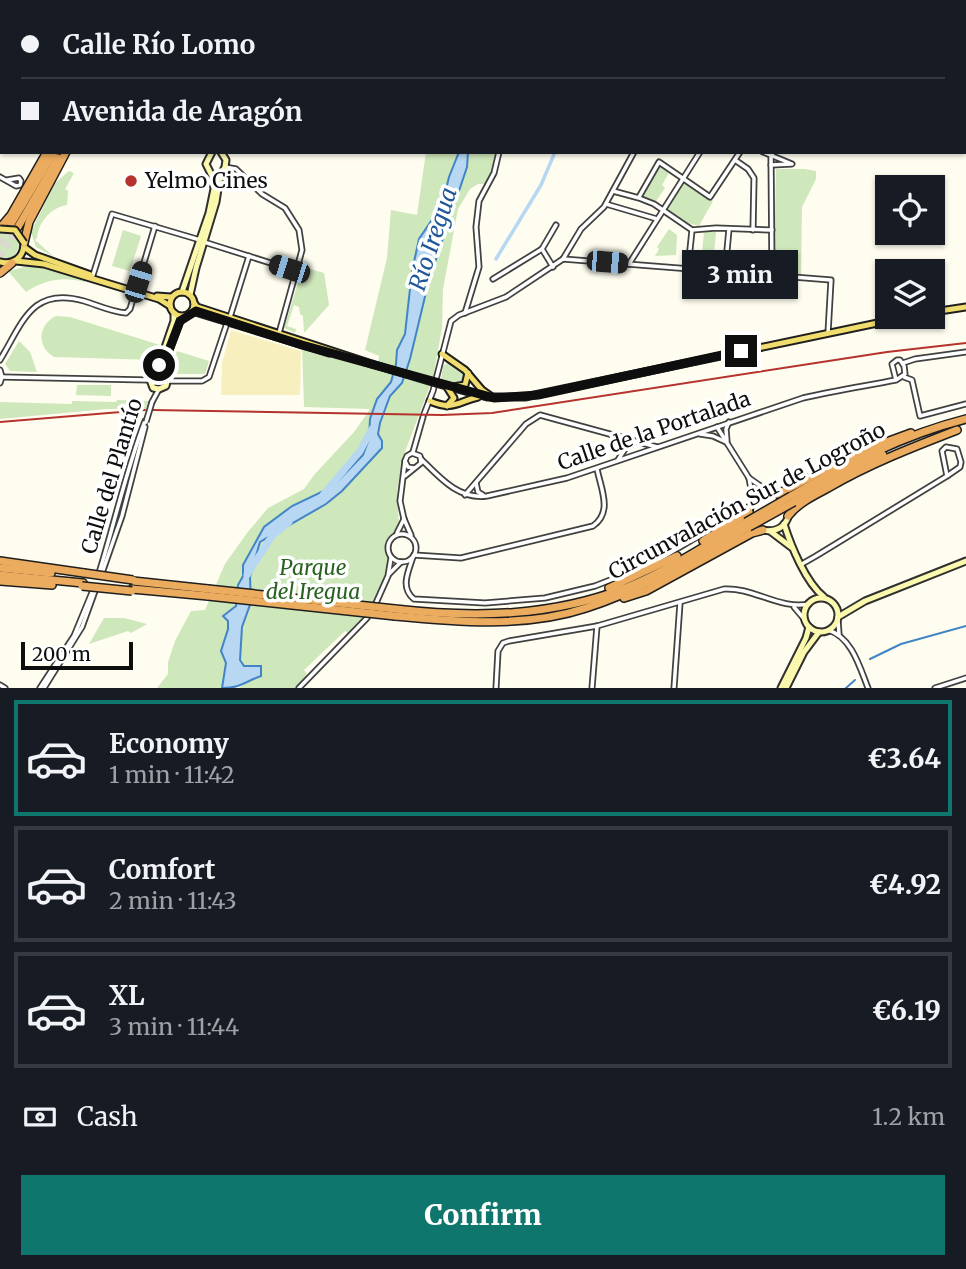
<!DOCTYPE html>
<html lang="en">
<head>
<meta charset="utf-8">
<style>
  :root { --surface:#171b24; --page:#242831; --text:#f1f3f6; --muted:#9ea1a6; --line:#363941; --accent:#0f766e }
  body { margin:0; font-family:Merriweather,serif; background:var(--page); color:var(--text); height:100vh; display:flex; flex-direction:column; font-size:26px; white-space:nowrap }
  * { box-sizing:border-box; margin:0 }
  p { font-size:23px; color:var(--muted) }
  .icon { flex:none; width:38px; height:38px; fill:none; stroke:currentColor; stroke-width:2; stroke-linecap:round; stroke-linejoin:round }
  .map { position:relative; height:688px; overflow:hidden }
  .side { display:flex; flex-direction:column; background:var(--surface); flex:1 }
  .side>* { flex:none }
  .top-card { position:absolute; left:0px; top:0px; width:966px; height:154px; box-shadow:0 2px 5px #0004; display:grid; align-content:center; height:154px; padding:0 21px; background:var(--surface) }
  .buttons { position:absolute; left:875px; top:175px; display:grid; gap:14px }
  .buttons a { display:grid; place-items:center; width:70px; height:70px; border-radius:0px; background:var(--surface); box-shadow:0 2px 5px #0004; font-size:35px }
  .scale { position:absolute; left:21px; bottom:18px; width:112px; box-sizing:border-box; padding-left:7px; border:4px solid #0e0e0e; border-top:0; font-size:19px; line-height:24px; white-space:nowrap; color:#0e0e0e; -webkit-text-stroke:5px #fff; paint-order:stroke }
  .end { position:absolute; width:32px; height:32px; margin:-16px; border:9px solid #0e0e0e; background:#fff; box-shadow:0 0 0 4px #fff }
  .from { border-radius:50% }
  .bubble { position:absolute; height:49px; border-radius:0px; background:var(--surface); box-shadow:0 2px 5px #0004; font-size:23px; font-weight:800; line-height:49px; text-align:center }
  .car { position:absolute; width:21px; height:42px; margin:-21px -10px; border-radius:9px; box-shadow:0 0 5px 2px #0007; background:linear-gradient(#222 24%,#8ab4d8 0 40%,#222 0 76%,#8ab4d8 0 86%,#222 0) }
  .top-card b { display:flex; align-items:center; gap:24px; height:66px; font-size:26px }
  .top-card b+b { border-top:2px solid var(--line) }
  .top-card i { width:18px; height:18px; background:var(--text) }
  ul { padding:12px 0 0; list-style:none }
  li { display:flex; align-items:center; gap:21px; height:116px; margin:0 14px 10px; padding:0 7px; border:4px solid var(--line); border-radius:0px }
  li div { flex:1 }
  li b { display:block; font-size:26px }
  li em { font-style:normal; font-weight:800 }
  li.on { border-color:var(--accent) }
  li>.icon { width:63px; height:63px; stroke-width:1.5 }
  .pay { display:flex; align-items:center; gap:18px; height:77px; padding:0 21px; font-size:26px }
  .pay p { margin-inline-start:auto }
  .button { display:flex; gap:14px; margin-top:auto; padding:14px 21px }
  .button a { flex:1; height:80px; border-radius:0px; background:var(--accent); color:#fff; font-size:28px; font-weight:800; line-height:80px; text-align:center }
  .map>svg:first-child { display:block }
</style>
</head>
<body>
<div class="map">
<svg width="966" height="688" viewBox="0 0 966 688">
  <rect width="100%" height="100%" fill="#fefdef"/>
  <g fill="#cee7bb">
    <path d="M369,0H549V2H373Z"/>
    <path d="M426,152H459L449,177L442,205L419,240L412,271L405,334L397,350L396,364L391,382L377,399L370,419L369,439L363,455L332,487L292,506L264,527L243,565V576L238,585L236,607L223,616L228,621V629L221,651L226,663L222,688H157L168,674V662L175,641L191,611L205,610L225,564L247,533L268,508L304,489L314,475L354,432L369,411V409L304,407L302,345L377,370L379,356L365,350L387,258L391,210L417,215Z"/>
    <path d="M468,152H498L492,174L485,184H478L470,189L458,209L443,289L442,328L433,378L403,457L397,491L399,527L385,543C385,551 389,557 389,565C388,584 362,621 349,634L345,631L304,670L307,674L297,688H239L252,679L240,660L242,626L251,602L249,577L260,542L326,504L342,491L382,448V441L378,434L380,423L390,397L402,383L429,280L467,167Z"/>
    <path d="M659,162L671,169L662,185L665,188L654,204L639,198Z"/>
    <path d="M776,169H805L816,171V179L802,207L801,274L774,272Z"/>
    <path d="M69,171L74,173L65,189L68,191L67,205C51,207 38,223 37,238L35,240L54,257L36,247L31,232L54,184Z"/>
    <path d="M685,180L713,201L699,226L687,223L667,210Z"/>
    <path d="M669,229L677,235L676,255L655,256L659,249L657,247Z"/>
    <path d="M123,230L141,236L130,271L112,266Z"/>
    <path d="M704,231L716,232L713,265H701Z"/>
    <path d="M5,232L13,234L20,245L14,257L6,259L0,258V233Z"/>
    <path d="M32,265L85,280V282C63,276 44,280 26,292L8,271Z"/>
    <path d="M303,267L324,273L329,305L304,333L303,316L300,314L299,307L294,305L287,326L296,329L295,333L284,328Z"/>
    <path d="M691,272L768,278V282L690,276Z"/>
    <path d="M56,316L70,317L160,345L155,360L54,357C36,346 38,325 56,316Z"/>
    <path d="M19,341L30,352L37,372L10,371L5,364Z"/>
    <path d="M177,351L209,361L205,374H177L173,365Z"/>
    <path d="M448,363L454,364L466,375L463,384H455L441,380L443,366Z"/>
    <path d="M77,385H111V396L76,395Z"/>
    <path d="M117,400L149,401L146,409H107L0,419V402L72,404V401L116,402Z"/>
    <path d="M104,618H124L147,624L131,633L128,631L89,644Z"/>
  </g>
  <path fill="#f7f0be" d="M231,330L301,351L300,395H221L222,363Z"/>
  <path fill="#b7d7f3" stroke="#4285c6" stroke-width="2" d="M459,152H468L467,167L429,280L410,359L402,383L390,396L380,423L378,434L382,441V448L342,491L326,504L260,542L250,577L251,602L242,627L240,660L244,666H261V676C244,682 241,688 222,688L226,663L221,651L228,629V621L223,616L236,606L238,585L243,576V565L264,527L292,506L332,487L363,455L369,439L370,419L377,399L391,382L396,364L397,350L405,334L412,271L419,239L442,205L449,177Z"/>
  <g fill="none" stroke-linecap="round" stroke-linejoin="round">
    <g stroke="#4285c6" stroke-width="2">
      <path d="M870,659L901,644L966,626"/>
      <path d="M846,688L855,680"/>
    </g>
    <g stroke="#b7d7f3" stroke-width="3.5">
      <path d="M964,10H966"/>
      <path d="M496,259L541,185L555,152"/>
    </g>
    <g stroke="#b7d7f3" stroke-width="7">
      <path d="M323,495L360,451L372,429"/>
      <path d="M247,575L272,536L289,522"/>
    </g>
    <g stroke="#dad9cd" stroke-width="7" stroke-dasharray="7 3.5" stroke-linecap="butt">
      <path d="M0,244L11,225"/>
      <path d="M0,257L18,228"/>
    </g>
    <g stroke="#414141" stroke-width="7">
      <g id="street">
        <path d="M680,0L681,2"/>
        <path d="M614,2L618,0"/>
        <path d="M763,152L792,164L771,165"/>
        <path d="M735,160L748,169L754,178L753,230"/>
        <path d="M225,167L236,169L262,194L285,208L299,230L302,250L279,333"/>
        <path d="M0,177L16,186L20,185L21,181L19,178L7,180"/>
        <path d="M613,191L639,198L654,204L692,230L716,228L772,230"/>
        <path d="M639,197L659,162L710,197L740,152"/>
        <path d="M606,204L657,219"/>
        <path d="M204,242L296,271"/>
        <path d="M542,249L553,267"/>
        <path d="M563,259L831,280L828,333"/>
        <path d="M629,264L700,152"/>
        <path d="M688,269L692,230"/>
        <path d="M725,272L729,229"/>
        <path d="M772,274L771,157L773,152"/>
        <path d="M93,275L112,214L200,240"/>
        <path d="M493,279L542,249L556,225"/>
        <path d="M136,289L155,226"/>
        <path d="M465,313L479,267L476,227L479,201L494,173L499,152"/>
        <path d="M230,317L249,256"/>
        <path d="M0,360C23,322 32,286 84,301C97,305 112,312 126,313L130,309L135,292"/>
        <path d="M903,363L915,359L966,352"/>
        <path d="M0,370L2,377L0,383"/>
        <path d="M2,377L148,380"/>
        <path d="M904,377L912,380L920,416L966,404"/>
        <path d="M168,381H202L209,377L227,323"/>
        <path d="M152,402L159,389"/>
        <path d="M424,414L433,391L451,321L459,315L506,297L563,259L581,229L604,207L634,152"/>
        <path d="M717,427L749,478L753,501"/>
        <path d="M700,434L713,436L726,442"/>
        <path d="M727,441L726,429L729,422"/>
        <path d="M413,452L423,417"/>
        <path d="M421,459C440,478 459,500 487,496L567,478L803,398C834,391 865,386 896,380L905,374L904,366L900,360H897L892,364L896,380"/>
        <path d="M618,460L625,449L620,437"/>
        <path d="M405,461L400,501L404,519L411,535"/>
        <path d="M405,476L421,463L420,456L412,453L407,456L405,461L408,467L414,468"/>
        <path d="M749,478L769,492"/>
        <path d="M476,483L478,492L483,495"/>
        <path d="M465,495L526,424L540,415L657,447"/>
        <path d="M397,533L404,519"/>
        <circle cx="402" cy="548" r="14"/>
        <path d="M414,555L461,558L593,526C613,512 601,489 597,469"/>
        <path d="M413,557C408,572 400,588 414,599L485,603L545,598L595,586L651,564L750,506"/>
        <path d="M802,564L816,556L947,476L960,467L961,462L957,449L946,447L942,451L947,476"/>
        <path d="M99,573C115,522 126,470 145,421"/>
        <path d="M102,573L122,516L145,427"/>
        <path d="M389,574L401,562"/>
        <path d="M376,603L388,576L391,558"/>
        <path d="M794,607L805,620"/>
        <path d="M838,620L839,634"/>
        <path d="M828,630C852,637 860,668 868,688"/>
        <path d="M0,685L5,688"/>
        <path d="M40,688L74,636L93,590"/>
        <path d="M44,688L82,627L95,591"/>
        <path d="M299,688L367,618"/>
        <path d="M496,688L498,651L503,643L509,641L597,626L724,589C753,587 780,610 809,604"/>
        <path d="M592,688L597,626"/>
        <path d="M674,688L680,603"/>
        <path d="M935,688L966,678"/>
      </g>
    </g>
    <g stroke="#303030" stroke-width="9">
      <g id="secondary">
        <path d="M28,0L30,2"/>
        <path d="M34,0L38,2"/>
        <path d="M182,292L209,213L214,189L212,176L206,164L212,152"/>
        <path d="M190,295L196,268L216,202L220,176L225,167L226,160L221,152"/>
        <path d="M164,371L168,378L166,386L159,389L153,388L149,377L160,362L174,321V313"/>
        <path d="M164,371L163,366L180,321L188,315"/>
        <path d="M749,513C751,495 766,487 782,496"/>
        <path d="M784,524C791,546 806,583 824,597"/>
        <path d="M762,530C776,533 786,527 789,514"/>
        <path d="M770,531L791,547"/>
        <circle cx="821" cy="615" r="17"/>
        <path d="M838,617L865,601L966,561"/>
        <path d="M781,688L806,638L809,627"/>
        <path d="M786,688L804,652L819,632"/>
      </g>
    </g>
    <g stroke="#1f1f1f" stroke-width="9">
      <g id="primary">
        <path d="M24,247L35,255L91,275"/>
        <path d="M16,261L44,264L159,299L170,306"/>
        <path d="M0,262C13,265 23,258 24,245"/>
        <circle cx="182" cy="304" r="12"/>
        <path d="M157,296L171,297"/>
        <path d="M194,303L197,307L372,364"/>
        <path d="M192,311L329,353"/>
        <path d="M933,312L966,307"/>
        <path d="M442,354L465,370L482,390L492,397"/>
        <path d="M439,384L487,397H525L906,317"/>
        <path d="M447,387L454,398L447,406"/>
        <path d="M453,387L465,385L468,373"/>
        <path d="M430,401C453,411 457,402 478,397"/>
      </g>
    </g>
    <g stroke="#1f1f1f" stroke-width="10">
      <g id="highway">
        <path d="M142,2L143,0"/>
        <path d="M149,2L151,0"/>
        <path d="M11,224L54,152"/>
        <path d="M18,227L58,158"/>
        <path d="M0,228L11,215L47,152"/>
        <path d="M24,243L29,222L66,152"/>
        <path d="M0,273L12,263"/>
        <path d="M778,494L862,451L911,433"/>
        <path d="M791,496C847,464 903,435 966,419"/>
        <path d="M794,502L843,473L883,455"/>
        <path d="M788,516C798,503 813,496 828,488C869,464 913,447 957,430"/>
        <path d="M703,541L749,512"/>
        <path d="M0,561L84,573"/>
        <path d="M0,568L51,573"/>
        <path d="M0,575L83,583"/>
        <path d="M0,581L52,585"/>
        <path d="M133,581L208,589"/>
        <path d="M609,588L677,556"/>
        <path d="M132,589L208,596"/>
        <path d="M624,598L646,591L752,533L763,530"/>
        <path d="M395,609C475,618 552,617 628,587C669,570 707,544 746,522"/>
        <path d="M395,616C457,622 526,628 586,608C645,589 696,557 749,527"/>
      </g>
    </g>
    <use href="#street" stroke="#fff" stroke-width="3.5"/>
    <use href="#secondary" stroke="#faf9ae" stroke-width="5"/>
    <use href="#primary" stroke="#f1dd6d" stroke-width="5"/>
    <use href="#highway" stroke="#ecac5f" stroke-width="7"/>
    <g stroke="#b6332d" stroke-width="2">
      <path d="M152,410L442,415L492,413L887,352L966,343"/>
      <path d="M0,422L145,410"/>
    </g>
    <g stroke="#414141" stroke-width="7" stroke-linecap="butt">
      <path id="street-bridge" d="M146,422L152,402"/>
    </g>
    <g stroke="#1f1f1f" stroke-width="9" stroke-linecap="butt">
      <g id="primary-bridge">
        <path d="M0,229L15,230L24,243"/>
        <path d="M372,364L439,384"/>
      </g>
    </g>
    <g stroke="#1f1f1f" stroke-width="10" stroke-linecap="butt">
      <g id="highway-bridge">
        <path d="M746,522L791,496"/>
        <path d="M749,527L794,502"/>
        <path d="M84,573L133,580"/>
        <path d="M82,586L132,591"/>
        <path d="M208,589L395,609"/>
        <path d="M208,596L395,616"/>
      </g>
    </g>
    <use href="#street-bridge" stroke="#fff" stroke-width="3.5"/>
    <use href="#primary-bridge" stroke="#f1dd6d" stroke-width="5"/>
    <use href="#highway-bridge" stroke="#ecac5f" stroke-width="7"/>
  </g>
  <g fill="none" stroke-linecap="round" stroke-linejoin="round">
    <path stroke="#0e0e0e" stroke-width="9" d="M159,365L155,370L164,371L163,366L180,321L196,311L302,345L494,398L538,395L741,351"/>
  </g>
  <circle fill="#b6332d" stroke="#fff" stroke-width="2.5" cx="131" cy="181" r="7"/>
  <g text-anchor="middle" stroke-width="7" stroke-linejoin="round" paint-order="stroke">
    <g font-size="21" fill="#0e0e0e" stroke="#fff" text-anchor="start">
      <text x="145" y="188">Yelmo Cines</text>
    </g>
    <g font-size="21" fill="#0e0e0e" stroke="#fff">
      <text transform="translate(654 431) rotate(-19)" y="7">Calle de la Portalada</text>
      <text transform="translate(112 476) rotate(-73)" y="7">Calle del Plantío</text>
      <text transform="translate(747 501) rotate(-28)" y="7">Circunvalación Sur de Logroño</text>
    </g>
    <g font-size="21" font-style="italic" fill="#296221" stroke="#fff">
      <text x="313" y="575">Parque<tspan x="313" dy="24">del Iregua</tspan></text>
    </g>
    <g font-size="23" font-style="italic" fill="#1e5899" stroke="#fff">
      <text transform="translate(433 239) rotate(-72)" y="8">Río Iregua</text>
    </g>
  </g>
</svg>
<div class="buttons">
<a><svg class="icon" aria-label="locate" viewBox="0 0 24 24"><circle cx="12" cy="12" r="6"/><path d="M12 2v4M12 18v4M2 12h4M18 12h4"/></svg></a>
<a><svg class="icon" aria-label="layers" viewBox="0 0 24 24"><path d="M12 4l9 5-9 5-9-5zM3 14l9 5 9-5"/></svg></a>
</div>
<div class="scale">200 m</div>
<i class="end from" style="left:159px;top:365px"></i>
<i class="end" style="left:741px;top:351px"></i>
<div class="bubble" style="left:682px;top:250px;width:116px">3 min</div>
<i class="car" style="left:607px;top:262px;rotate:95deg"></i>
<i class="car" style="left:289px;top:269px;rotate:288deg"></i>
<i class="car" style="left:138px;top:282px;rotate:17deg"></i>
<div class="top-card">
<b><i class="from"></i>Calle Río Lomo</b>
<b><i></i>Avenida de Aragón</b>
</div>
</div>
<section class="side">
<ul>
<li class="on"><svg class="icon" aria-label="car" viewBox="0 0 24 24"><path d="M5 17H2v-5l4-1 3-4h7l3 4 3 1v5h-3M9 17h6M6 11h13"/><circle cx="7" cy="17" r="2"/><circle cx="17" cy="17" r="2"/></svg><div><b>Economy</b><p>1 min · 11:42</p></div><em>€3.64</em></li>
<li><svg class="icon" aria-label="car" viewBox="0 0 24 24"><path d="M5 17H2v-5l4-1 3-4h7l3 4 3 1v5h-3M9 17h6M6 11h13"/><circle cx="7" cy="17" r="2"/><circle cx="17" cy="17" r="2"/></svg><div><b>Comfort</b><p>2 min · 11:43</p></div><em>€4.92</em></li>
<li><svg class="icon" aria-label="car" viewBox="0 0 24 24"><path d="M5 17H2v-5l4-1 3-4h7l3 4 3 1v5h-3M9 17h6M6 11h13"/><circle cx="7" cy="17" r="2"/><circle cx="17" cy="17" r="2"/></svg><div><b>XL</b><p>3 min · 11:44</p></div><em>€6.19</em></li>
</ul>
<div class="pay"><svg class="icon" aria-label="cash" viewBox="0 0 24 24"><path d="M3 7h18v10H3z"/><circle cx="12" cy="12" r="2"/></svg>Cash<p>1.2 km</p></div>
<div class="button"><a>Confirm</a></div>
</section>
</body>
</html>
